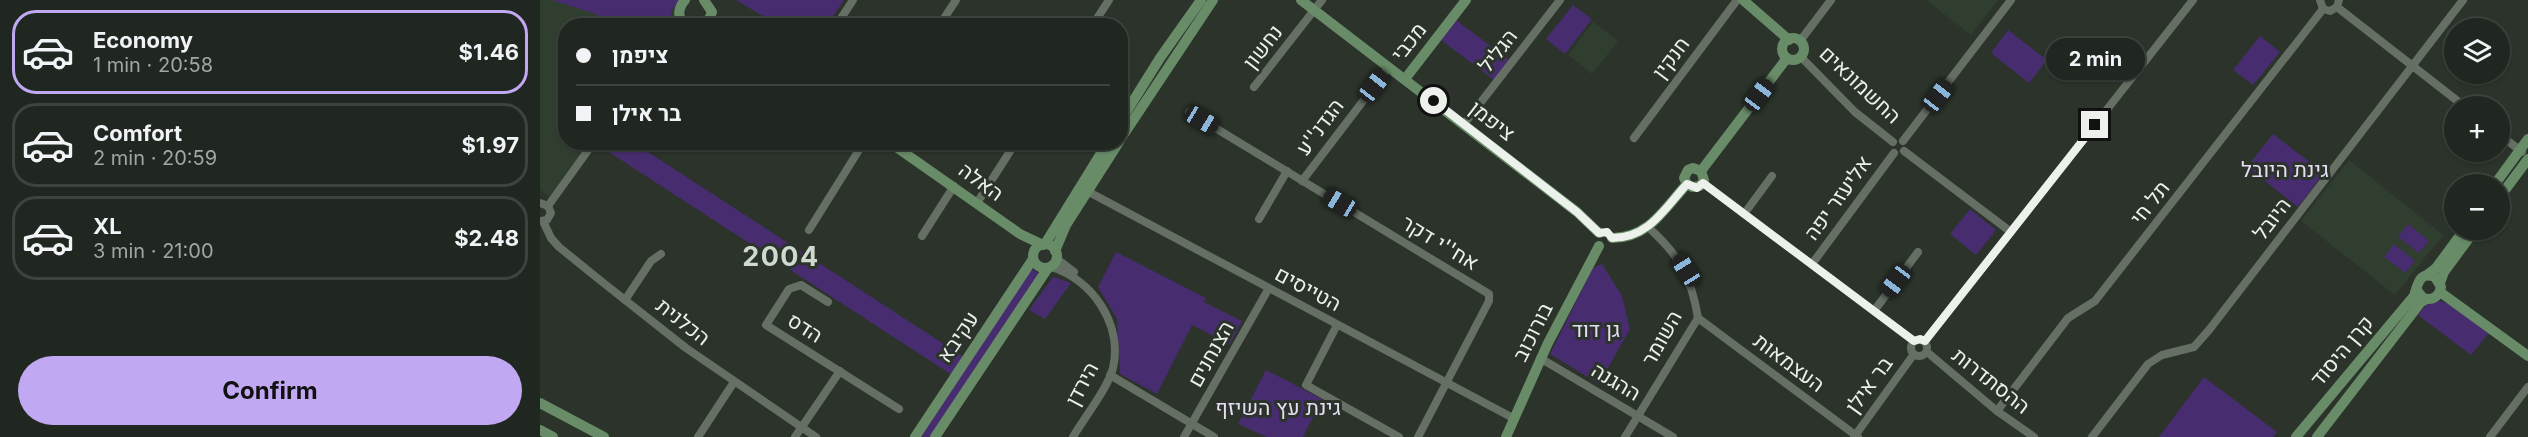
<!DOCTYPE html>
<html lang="en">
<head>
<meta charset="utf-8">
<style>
  :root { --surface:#202620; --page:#282e29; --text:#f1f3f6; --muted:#a2a5a5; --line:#3d433e; --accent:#c1a8f3 }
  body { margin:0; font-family:Inter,Heebo,sans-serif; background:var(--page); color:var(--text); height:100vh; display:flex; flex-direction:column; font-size:22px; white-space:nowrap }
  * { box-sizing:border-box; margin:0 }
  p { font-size:20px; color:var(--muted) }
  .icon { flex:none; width:33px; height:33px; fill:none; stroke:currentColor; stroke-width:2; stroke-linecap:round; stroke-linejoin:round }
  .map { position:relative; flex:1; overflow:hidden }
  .details { display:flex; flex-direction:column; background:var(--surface); width:540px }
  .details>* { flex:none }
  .hud { position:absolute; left:18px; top:18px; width:570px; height:132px; border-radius:24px; box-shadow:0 2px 4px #0004,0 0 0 2px var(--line); display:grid; align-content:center; height:132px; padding:0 18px; background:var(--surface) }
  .controls { position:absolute; left:1904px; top:18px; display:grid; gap:12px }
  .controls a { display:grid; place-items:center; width:66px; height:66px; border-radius:50%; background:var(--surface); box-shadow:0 2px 4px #0004,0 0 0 2px var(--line); font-size:30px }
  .end { position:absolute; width:27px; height:27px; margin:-14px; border:8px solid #ecf1eb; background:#111; box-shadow:0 0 0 3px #111 }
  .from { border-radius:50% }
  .bubble { position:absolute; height:42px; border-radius:21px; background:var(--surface); box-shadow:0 2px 4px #0004,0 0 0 2px var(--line); font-size:20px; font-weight:700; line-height:42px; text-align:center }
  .car { position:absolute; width:18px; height:36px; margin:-18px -9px; border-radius:8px; box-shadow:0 0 4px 2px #0007; background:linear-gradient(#222 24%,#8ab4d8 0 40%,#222 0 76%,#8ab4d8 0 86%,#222 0) }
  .hud b { display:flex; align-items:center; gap:21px; height:57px; font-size:22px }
  .hud b+b { border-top:2px solid var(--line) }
  .hud i { width:15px; height:15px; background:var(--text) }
  ul { padding:10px 0 0; list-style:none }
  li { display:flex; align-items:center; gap:18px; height:84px; margin:0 12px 9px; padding:0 6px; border:3px solid var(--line); border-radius:24px }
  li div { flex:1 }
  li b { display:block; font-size:22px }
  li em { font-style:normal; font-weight:700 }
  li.on { border-color:var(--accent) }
  li>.icon { width:54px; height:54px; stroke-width:1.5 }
  .button { display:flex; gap:12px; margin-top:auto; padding:12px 18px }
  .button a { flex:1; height:69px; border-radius:36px; background:var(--accent); color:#111; font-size:24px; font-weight:700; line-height:69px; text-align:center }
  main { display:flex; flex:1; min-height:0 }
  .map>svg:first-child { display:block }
</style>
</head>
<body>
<main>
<section class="details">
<ul>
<li class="on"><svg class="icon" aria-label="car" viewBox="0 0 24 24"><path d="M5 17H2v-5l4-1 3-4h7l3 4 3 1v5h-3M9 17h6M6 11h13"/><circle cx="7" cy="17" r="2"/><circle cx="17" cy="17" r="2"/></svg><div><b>Economy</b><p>1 min · 20:58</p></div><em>$1.46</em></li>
<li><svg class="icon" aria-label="car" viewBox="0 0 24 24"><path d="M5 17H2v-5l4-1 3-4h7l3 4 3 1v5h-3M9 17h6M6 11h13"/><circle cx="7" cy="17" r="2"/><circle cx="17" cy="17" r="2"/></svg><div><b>Comfort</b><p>2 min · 20:59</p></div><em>$1.97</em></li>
<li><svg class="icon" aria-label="car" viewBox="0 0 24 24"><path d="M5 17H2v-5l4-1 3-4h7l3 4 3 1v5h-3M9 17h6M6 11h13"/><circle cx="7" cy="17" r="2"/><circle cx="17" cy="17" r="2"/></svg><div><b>XL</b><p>3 min · 21:00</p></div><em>$2.48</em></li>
</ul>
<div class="button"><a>Confirm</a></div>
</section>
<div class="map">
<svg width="1988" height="437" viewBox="0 0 1988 437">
  <rect width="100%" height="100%" fill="#2b332a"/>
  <g fill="#303e30">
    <path d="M0,0H143L135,25L26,26V142L51,143L11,199L0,189Z"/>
    <path d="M1386,0H1458L1431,35Z"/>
    <path d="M1053,22L1078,41L1052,74L1028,55Z"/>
    <path d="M1809,160L1903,235L1855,295L1761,221Z"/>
  </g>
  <g fill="#472d6f">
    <path d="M12,0H140L131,11L132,26L70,25L56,14Z"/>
    <path d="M196,0H304L287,25H238Z"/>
    <path d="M1033,5L1052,19L1025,54L1006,39Z"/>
    <path d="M916,20L969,60L954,80L901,40Z"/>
    <path d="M1468,30L1507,60L1489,83L1451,53Z"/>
    <path d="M1720,36L1740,52L1713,85L1693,70Z"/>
    <path d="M1733,134L1784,173L1758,207L1707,167Z"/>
    <path d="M55,143H94L427,359L415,377Z"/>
    <path d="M1430,209L1456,230L1436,255L1410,234Z"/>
    <path d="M1868,224L1889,241L1879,253L1858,237Z"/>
    <path d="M1854,244L1875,261L1865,273L1844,257Z"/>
    <path d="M576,252L666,298L664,302L702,321L690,344L652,325L617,394L580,374L577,319L558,287Z"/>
    <path d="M1062,264L1082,296L1090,329L1059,384L1010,354L1053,268Z"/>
    <path d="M490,268L500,274L391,437H379Z"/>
    <path d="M513,277L531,283L505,319L489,310Z"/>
    <path d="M1897,300L1914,306L1949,333L1931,355L1878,315L1885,306Z"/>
    <path d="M726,370L782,399L763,437H727L698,424Z"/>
    <path d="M1664,377L1737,432L1733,437H1619Z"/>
  </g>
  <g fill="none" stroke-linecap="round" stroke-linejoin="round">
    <g stroke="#656f64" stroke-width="8">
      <path d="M1780,0L1783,9L1790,11L1797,7L1799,0"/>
      <path d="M1797,7L1924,106"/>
      <path d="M296,26L313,0"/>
      <path d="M399,26L416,0"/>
      <path d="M552,26L569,0"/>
      <path d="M1260,41L1291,0"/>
      <path d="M1261,57L1315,112L1353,142"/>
      <path d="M714,87L782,0"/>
      <path d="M649,112L949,294V301L878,437"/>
      <path d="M924,124L1020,0"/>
      <path d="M1959,134L1982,152"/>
      <path d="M1094,138L1197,0"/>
      <path d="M1363,141L1471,0"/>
      <path d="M1364,151L1471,232"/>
      <path d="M762,181L849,67"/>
      <path d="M1163,183L1374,341"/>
      <path d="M547,191L973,418"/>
      <path d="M0,203L8,206L11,213L7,220L0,221"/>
      <path d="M437,203L476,142"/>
      <path d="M8,206L54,142"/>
      <path d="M1204,214L1232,176"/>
      <path d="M719,219L747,171"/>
      <path d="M3,221L11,238L19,247L61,281L146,348L276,437"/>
      <path d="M269,230L324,142"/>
      <path d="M382,236L414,186"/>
      <path d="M517,259L534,272"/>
      <path d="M1272,264L1354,153"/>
      <path d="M511,267C552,279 583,324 573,368C568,388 544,418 533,437"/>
      <path d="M85,300L111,261L121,254"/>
      <path d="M288,302L261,285L249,289L226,325L359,409"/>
      <path d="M1334,311L1378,252"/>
      <path d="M1158,318L1318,437"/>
      <path d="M797,325L766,385L859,437"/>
      <circle cx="1379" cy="348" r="8"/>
      <path d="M1385,341L1653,0"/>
      <path d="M1387,352L1457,411L1494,437"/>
      <path d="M1000,358L1133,437"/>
      <path d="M570,375L674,437"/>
      <path d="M1457,411L1528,318L1555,301L1783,9"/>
      <path d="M158,437L194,382"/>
      <path d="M255,437L300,371"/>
      <path d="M644,437L729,288"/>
      <path d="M1085,437L1158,318C1151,276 1140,256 1108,227"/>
      <path d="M1314,437L1374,354"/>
      <path d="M1552,437L1608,364L1622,355L1654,347L1669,330L1923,0"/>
      <path d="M1950,437L1988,387"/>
    </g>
    <g stroke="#688c67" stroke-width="10">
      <path d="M164,0L172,12L166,26"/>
      <path d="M761,0L1037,212L1059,233"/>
      <path d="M1203,0L1249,40"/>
      <path d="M144,26C137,17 138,8 145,0"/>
      <circle cx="1253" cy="49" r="11"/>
      <path d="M865,79L926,0"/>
      <path d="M580,122L620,58L661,0"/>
      <path d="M580,140L673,0"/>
      <path d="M349,142L480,234L503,245"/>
      <path d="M1161,171L1247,58"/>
      <path d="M1147,184L1152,187L1160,186L1164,180L1161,171"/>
      <path d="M1147,184L1144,178L1148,170L1153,168L1161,171"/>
      <path d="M1955,184L1988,139"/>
      <path d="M1959,198L1988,159"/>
      <path d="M1072,238C1109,238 1124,209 1147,184"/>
      <circle cx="505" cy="256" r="12"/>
      <path d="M505,244L568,142"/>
      <path d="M515,251L526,225L579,142"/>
      <path d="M1887,275L1896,268L1924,230"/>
      <path d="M1900,283L1904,272L1935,230"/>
      <path d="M1900,292L1988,356"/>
      <path d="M0,403L64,437"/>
      <path d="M0,430L13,437"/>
      <path d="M375,437L493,259"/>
      <path d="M395,437L508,268"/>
      <path d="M966,437L1008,343L1059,246"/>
      <path d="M1756,437L1874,296C1878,284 1879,271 1895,277L1901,287C1899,297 1892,301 1883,298L1876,289"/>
      <path d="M1777,437L1881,302L1887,299"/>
    </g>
  </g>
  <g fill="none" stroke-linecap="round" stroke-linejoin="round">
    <path stroke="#ecf1eb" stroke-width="8" d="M894,101L1037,212L1059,233L1067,232L1072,238C1109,238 1124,209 1147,184L1157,188L1163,183L1374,341L1380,339L1385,341L1555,125"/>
  </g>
  <g text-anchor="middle" stroke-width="6" stroke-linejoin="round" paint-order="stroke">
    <g font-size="21" fill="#ecf1eb" stroke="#2b332a">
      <text transform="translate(869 42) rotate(-52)" y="7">מכבי</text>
      <text transform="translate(723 47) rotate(-52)" y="7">נחשון</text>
      <text transform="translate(958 51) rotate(-52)" y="7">הגליל</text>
      <text transform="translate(1131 58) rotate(-53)" y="7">חנקין</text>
      <text transform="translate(1320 85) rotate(43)" y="7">החשמונאים</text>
      <text transform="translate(952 121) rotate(38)" y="7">ציפמן</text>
      <text transform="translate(780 127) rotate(-53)" y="7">הגדנ''ע</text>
      <text transform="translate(441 182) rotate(36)" y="7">האלה</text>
      <text transform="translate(1298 198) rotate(-54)" y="7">אליעזר יפה</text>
      <text transform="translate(1610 203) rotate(-52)" y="7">תל חי</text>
      <text transform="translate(1732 219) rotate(-52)" y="7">היובל</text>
      <text transform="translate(900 243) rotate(31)" y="7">אח''י דקר</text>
      <text transform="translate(768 289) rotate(28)" y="7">הטייסים</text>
      <text transform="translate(143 322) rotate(38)" y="7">הכלנית</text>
      <text transform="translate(265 328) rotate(32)" y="7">הדס</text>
      <text transform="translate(993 332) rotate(-63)" y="7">בורוכוב</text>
      <text transform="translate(418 337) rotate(-56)" y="7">עקיבא</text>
      <text transform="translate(1122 338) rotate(-61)" y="7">השומר</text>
      <text transform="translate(1802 351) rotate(-50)" y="7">קרן היסוד</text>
      <text transform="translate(671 354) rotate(-61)" y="7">הצנחנים</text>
      <text transform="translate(1249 363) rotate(37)" y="7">העצמאות</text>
      <text transform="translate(1451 381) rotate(38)" y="7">ההסתדרות</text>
      <text transform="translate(1076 382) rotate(31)" y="7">ההגנה</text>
      <text transform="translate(542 384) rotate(-62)" y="7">הירדן</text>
      <text transform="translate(1329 385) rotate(-54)" y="7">בר אילן</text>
    </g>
    <g font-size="21" fill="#e4def4" stroke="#2b332a">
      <text x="1745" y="177">גינת היובל</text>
      <text x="1056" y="337">גן דוד</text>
      <text x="738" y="415">גינת עץ השיזף</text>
    </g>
    <g font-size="27" font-weight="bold" letter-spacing="1.5" fill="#cfdace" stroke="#2b332a">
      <text x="241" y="266">2004</text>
    </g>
  </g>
</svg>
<div class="controls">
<a><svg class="icon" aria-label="layers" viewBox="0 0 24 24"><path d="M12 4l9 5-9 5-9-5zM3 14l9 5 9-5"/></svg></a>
<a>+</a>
<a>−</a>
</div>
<i class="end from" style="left:894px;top:101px"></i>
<i class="end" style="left:1555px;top:125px"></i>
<div class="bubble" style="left:1506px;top:38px;width:99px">2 min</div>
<i class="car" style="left:834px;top:86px;rotate:38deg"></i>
<i class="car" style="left:1219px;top:95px;rotate:37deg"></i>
<i class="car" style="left:1398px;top:96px;rotate:38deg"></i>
<i class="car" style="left:662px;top:120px;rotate:121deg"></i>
<i class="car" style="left:800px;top:203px;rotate:301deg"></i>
<i class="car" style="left:1146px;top:270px;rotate:328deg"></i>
<i class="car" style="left:1356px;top:281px;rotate:217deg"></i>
<div class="hud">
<b><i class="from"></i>ציפמן</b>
<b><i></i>בר אילן</b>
</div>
</div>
</main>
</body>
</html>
